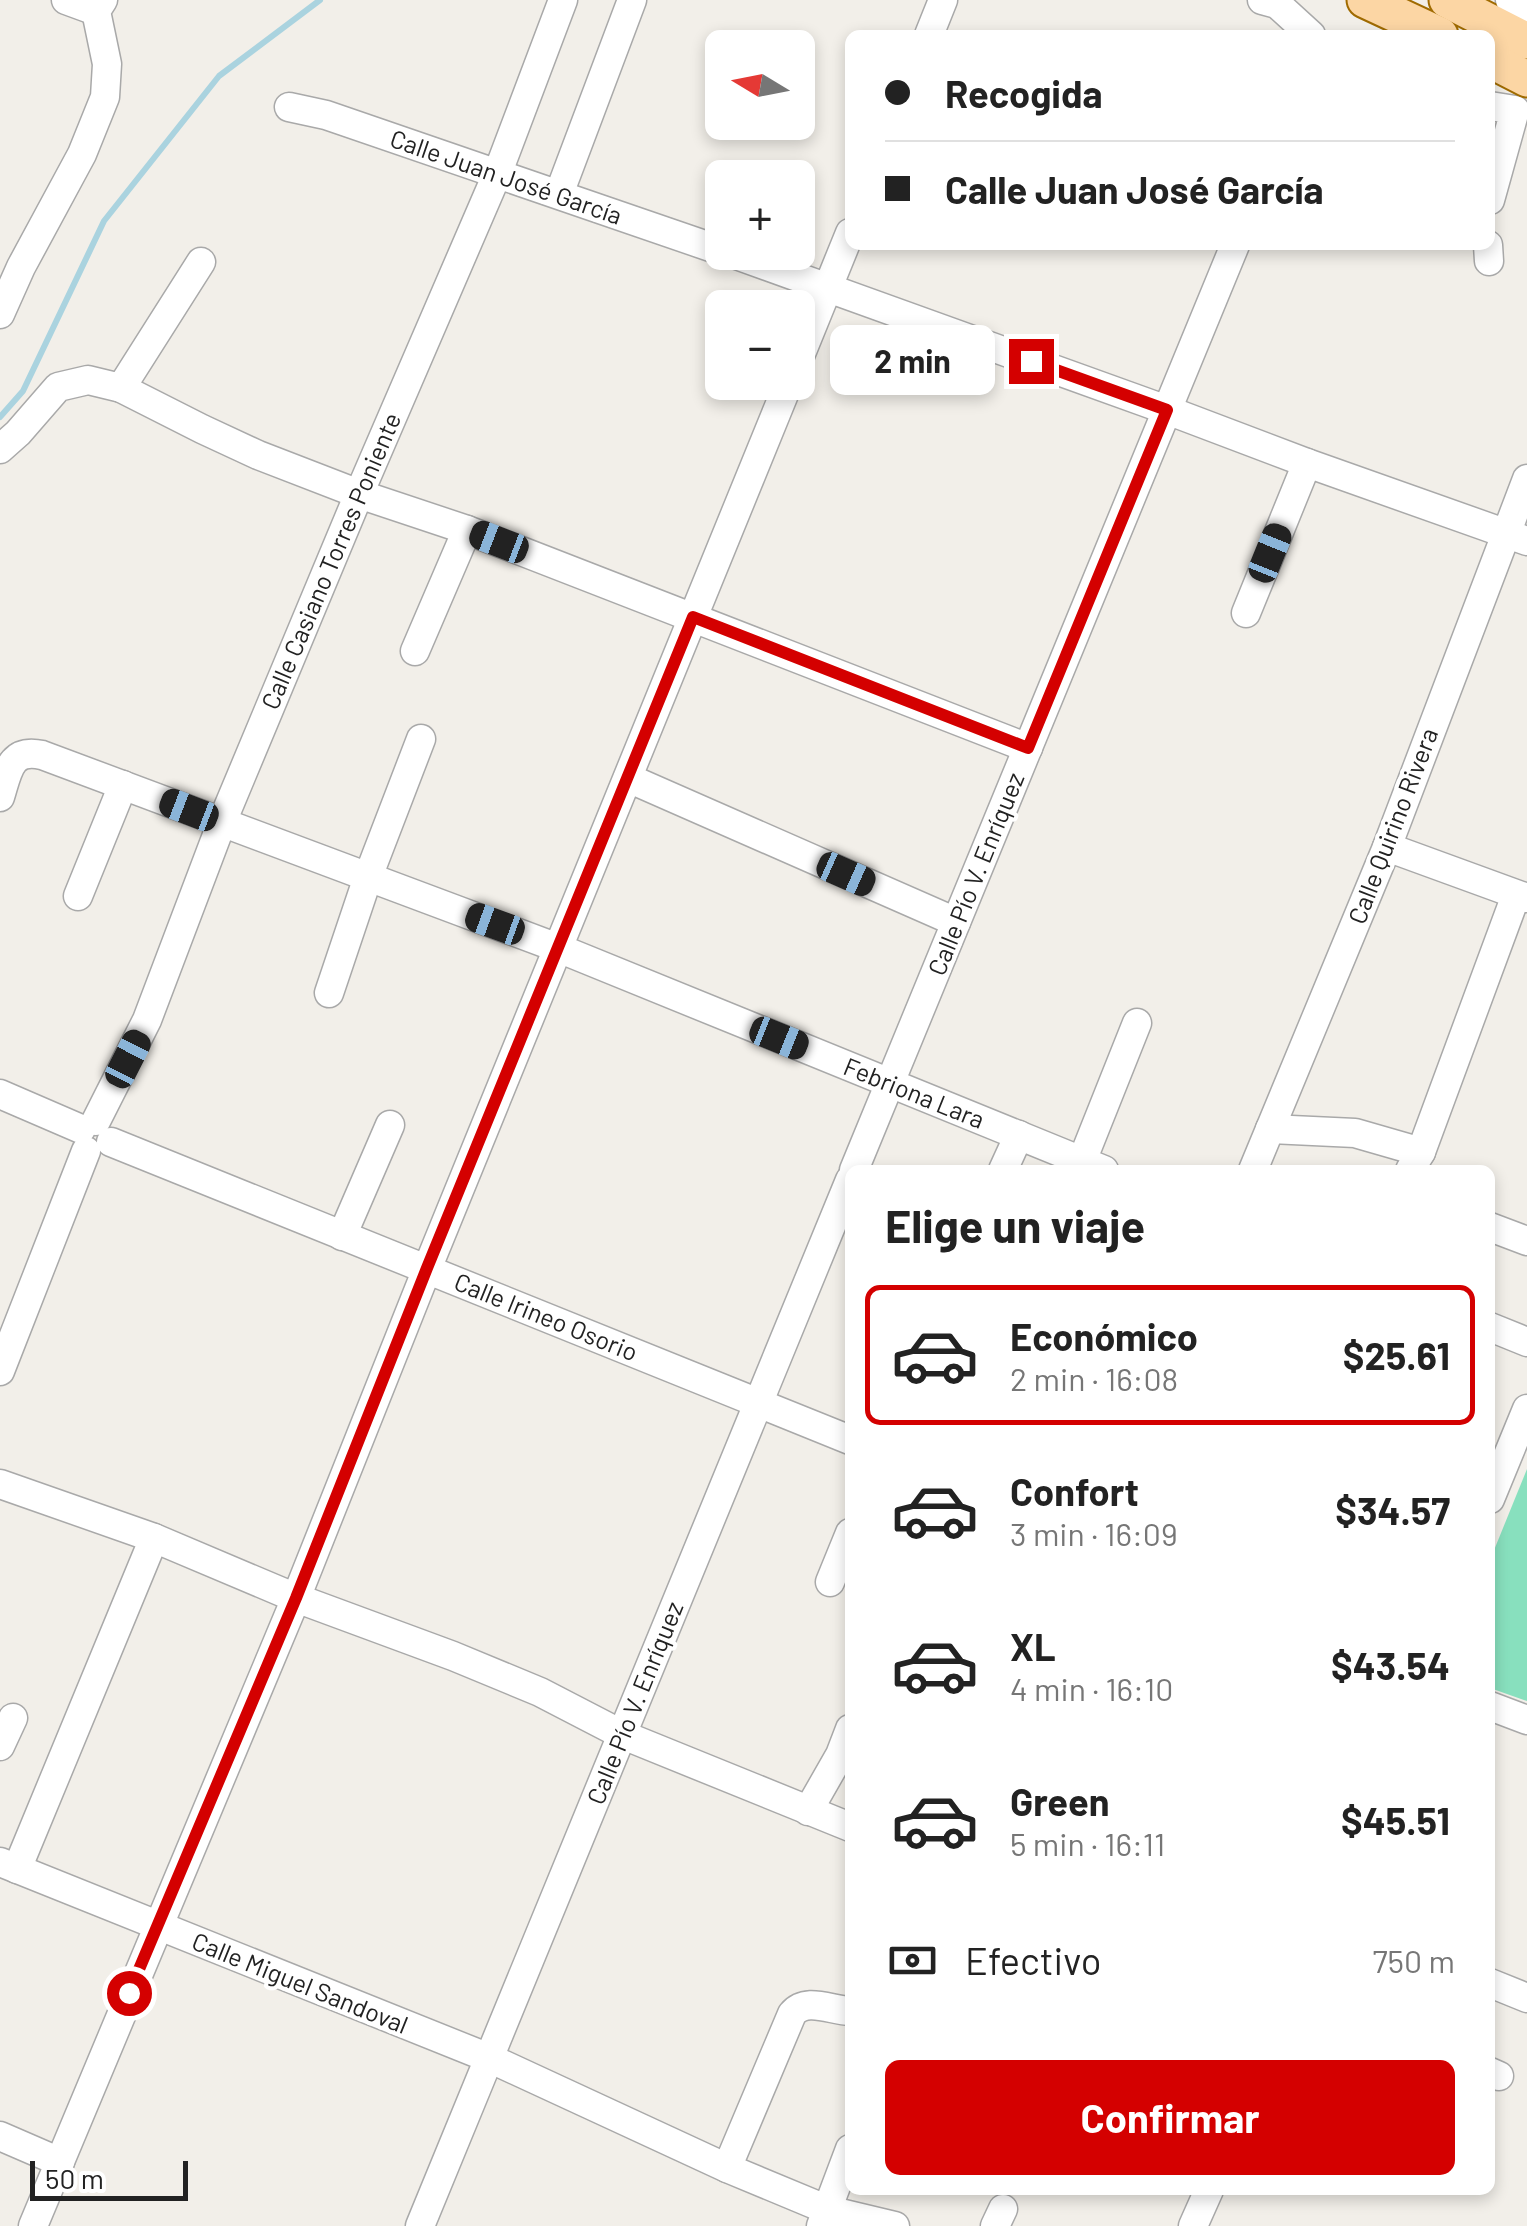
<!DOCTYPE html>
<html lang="es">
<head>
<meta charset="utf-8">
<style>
  :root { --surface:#fff; --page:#f2f2f2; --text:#222; --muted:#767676; --line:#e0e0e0; --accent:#d40000 }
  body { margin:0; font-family:Barlow,sans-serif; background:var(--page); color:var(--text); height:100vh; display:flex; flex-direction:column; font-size:38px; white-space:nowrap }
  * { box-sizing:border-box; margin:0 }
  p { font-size:32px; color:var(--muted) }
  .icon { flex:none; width:55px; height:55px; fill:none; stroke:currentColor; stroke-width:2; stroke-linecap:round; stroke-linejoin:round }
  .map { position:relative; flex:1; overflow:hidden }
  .drawer { position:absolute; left:845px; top:1165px; width:650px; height:1030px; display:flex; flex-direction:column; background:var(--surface); border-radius:15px; box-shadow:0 5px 15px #0003 }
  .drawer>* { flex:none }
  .guide { position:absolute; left:845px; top:30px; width:650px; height:220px; border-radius:15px; box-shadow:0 5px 15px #0003; display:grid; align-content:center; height:220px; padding:0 40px; background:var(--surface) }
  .needle { width:65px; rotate:280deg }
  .tools { position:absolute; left:705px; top:30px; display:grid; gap:20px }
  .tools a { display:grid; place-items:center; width:110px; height:110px; border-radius:15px; background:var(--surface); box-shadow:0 5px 15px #0003; font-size:50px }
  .scale { position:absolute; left:30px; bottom:25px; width:158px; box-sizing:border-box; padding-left:10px; border:5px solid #222; border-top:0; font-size:28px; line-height:35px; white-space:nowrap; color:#222; -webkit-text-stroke:8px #fff; paint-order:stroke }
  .end { position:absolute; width:45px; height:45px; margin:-22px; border:12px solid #d40000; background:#fff; box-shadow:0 0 0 5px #fff }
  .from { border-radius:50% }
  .bubble { position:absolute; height:70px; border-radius:15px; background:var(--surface); box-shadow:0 5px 15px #0003; font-size:32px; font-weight:700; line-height:70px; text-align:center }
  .car { position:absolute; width:30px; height:60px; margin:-30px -15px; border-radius:12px; box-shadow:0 0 8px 2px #0007; background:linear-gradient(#222 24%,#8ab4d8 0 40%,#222 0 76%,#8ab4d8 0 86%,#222 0) }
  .guide b { display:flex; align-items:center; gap:35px; height:95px; font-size:38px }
  .guide b+b { border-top:2px solid var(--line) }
  .guide i { width:25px; height:25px; background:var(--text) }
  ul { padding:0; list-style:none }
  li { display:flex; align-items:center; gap:30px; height:140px; margin:0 20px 15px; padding:0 20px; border:5px solid transparent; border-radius:15px }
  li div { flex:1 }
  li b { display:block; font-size:38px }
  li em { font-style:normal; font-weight:700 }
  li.on { border-color:var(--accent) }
  li>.icon { width:90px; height:90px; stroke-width:1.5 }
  h2 { padding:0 40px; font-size:45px; line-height:120px }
  .pay { display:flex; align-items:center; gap:25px; height:110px; padding:0 40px; font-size:38px }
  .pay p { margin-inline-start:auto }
  .cta { display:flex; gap:20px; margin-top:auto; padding:20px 40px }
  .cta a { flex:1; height:115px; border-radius:15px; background:var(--accent); color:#fff; font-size:40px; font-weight:700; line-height:115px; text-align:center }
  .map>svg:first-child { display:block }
</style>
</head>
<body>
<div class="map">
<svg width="1527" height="2226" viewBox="0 0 1527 2226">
  <rect width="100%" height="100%" fill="#f2efe9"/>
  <path fill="#88e0be" d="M1527,1469V1701L1490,1688V1560Z"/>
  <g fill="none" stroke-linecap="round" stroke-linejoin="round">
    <path stroke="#aad3df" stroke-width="6" d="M0,417L23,391L104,221L219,76L320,0"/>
    <g stroke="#a9a9a9" stroke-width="31">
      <g id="minor">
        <path d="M66,0L96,11"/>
        <path d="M1262,0L1277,4L1311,35"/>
        <path d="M1510,0L1527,8"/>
        <path d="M929,35L943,0"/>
        <path d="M1490,106L1515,110L1490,200"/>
        <path d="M289,107L326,115L722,251"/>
        <path d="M559,194L632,0"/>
        <path d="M1488,245L1489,261"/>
        <path d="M728,252L1167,410L1307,463L1527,541"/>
        <path d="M0,314L21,267L82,154L105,97L107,64L96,11L103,0"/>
        <path d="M798,361L850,233"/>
        <path d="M121,388L202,429L258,455L359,494L467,530L1028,748"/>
        <path d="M0,449L18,433L58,387L88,380L121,388L201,262"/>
        <path d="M1246,613L1307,463"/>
        <path d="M415,651L467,530"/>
        <path d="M628,778L956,922"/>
        <path d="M0,797C8,771 10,748 42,755L558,948L1104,1170"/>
        <path d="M1387,847L1527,898"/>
        <path d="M78,896L123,785"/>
        <path d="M329,993L368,877L421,739"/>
        <path d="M0,1094L81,1129"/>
        <path d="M96,1121L147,1020L222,822L359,494L498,172L563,0"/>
        <path d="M1270,1129L1355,1133L1421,1152"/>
        <path d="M111,1142L850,1440"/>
        <path d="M1082,1161L1137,1023"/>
        <path d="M854,1170L1235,245"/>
        <path d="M1003,1170L1019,1135"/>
        <path d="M1253,1170L1387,847L1527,479"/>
        <path d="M1410,1170L1421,1152L1516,895"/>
        <path d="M1490,1227L1527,1241"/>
        <path d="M342,1236L390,1125"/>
        <path d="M1490,1327L1527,1342"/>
        <path d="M0,1371L86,1151"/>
        <path d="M0,1484L154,1538L296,1598L453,1656L540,1692L623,1735L850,1827"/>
        <path d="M1490,1499L1527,1409"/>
        <path d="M830,1582L850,1533"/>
        <path d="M1490,1706L1527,1720"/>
        <path d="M0,1746L13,1718"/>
        <path d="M808,1811L840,1755L850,1729"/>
        <path d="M0,1862L489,2058L727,2168L828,2210L895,2226"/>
        <path d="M17,1869L154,1538"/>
        <path d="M1490,1983L1527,1998"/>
        <path d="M1490,2072L1499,2076"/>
        <path d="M0,2136L60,2162"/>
        <path d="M727,2168L792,2014C806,1997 830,2010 850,2011"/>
        <path d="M33,2226L296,1598L427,1269L789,382"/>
        <path d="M420,2226L850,1180"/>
        <path d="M821,2226L850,2149"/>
        <path d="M995,2226L1003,2209"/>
        <path d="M1193,2226L1209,2190"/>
      </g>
    </g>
    <g stroke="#a06b00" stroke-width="39">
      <g id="major">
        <path d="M1365,0L1440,35"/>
        <path d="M1447,0L1527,41"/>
        <path d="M1490,60L1527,79"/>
      </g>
    </g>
    <use href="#minor" stroke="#fff" stroke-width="28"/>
    <use href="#major" stroke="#fcd6a4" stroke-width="35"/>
  </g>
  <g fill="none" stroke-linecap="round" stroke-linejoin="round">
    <path stroke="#d40000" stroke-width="12" d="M129,1993L296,1598L427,1268L693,617L1028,748L1167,410L1031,361"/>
  </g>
  <g text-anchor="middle" stroke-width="8" stroke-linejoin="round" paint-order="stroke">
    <g font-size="25" fill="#222" stroke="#fff">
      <text transform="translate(506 177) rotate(19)" y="9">Calle Juan José García</text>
      <text transform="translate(331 561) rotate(-67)" y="9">Calle Casiano Torres Poniente</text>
      <text transform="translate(1393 826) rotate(-69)" y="9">Calle Quirino Rivera</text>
      <text transform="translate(976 874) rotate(-68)" y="9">Calle Pío V. Enríquez</text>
      <text transform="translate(914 1093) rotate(22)" y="9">Febriona Lara</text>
      <text transform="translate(546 1317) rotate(22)" y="9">Calle Irineo Osorio</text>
      <text transform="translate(635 1703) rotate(-68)" y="9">Calle Pío V. Enríquez</text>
      <text transform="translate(300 1983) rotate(22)" y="9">Calle Miguel Sandoval</text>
    </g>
  </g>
</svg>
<div class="tools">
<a><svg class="needle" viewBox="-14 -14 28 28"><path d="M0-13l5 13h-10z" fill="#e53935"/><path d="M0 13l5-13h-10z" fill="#767676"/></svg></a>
<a>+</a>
<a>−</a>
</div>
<div class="scale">50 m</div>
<i class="end from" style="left:129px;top:1993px"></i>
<i class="end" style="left:1031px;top:361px"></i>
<div class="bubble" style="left:830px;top:325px;width:165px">2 min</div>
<i class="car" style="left:499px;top:542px;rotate:291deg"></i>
<i class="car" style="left:1270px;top:553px;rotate:22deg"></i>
<i class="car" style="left:189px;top:810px;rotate:291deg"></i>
<i class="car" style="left:846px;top:874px;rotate:114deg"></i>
<i class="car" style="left:495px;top:924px;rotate:290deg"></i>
<i class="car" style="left:779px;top:1038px;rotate:112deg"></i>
<i class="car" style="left:128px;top:1059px;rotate:27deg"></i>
<div class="guide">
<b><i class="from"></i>Recogida</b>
<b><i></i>Calle Juan José García</b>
</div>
<section class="drawer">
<h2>Elige un viaje</h2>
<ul>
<li class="on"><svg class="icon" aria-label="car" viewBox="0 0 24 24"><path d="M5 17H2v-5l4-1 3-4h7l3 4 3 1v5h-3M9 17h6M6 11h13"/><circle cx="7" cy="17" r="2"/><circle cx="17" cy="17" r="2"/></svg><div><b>Económico</b><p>2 min · 16:08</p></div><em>$25.61</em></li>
<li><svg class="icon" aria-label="car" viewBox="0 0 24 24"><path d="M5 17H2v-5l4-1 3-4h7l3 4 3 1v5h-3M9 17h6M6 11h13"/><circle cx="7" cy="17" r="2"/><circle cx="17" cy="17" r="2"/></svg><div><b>Confort</b><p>3 min · 16:09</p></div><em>$34.57</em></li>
<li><svg class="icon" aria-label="car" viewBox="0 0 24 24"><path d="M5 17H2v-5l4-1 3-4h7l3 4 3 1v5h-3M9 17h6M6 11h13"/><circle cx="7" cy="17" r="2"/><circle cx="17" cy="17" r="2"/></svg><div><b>XL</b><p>4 min · 16:10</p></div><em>$43.54</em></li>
<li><svg class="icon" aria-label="car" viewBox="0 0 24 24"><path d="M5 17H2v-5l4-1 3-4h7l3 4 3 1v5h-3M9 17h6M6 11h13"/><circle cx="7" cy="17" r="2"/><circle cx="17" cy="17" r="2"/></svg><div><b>Green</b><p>5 min · 16:11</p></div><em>$45.51</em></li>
</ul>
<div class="pay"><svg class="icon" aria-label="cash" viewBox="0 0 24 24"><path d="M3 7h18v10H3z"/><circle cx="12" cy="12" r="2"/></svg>Efectivo<p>750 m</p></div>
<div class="cta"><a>Confirmar</a></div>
</section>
</div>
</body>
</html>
